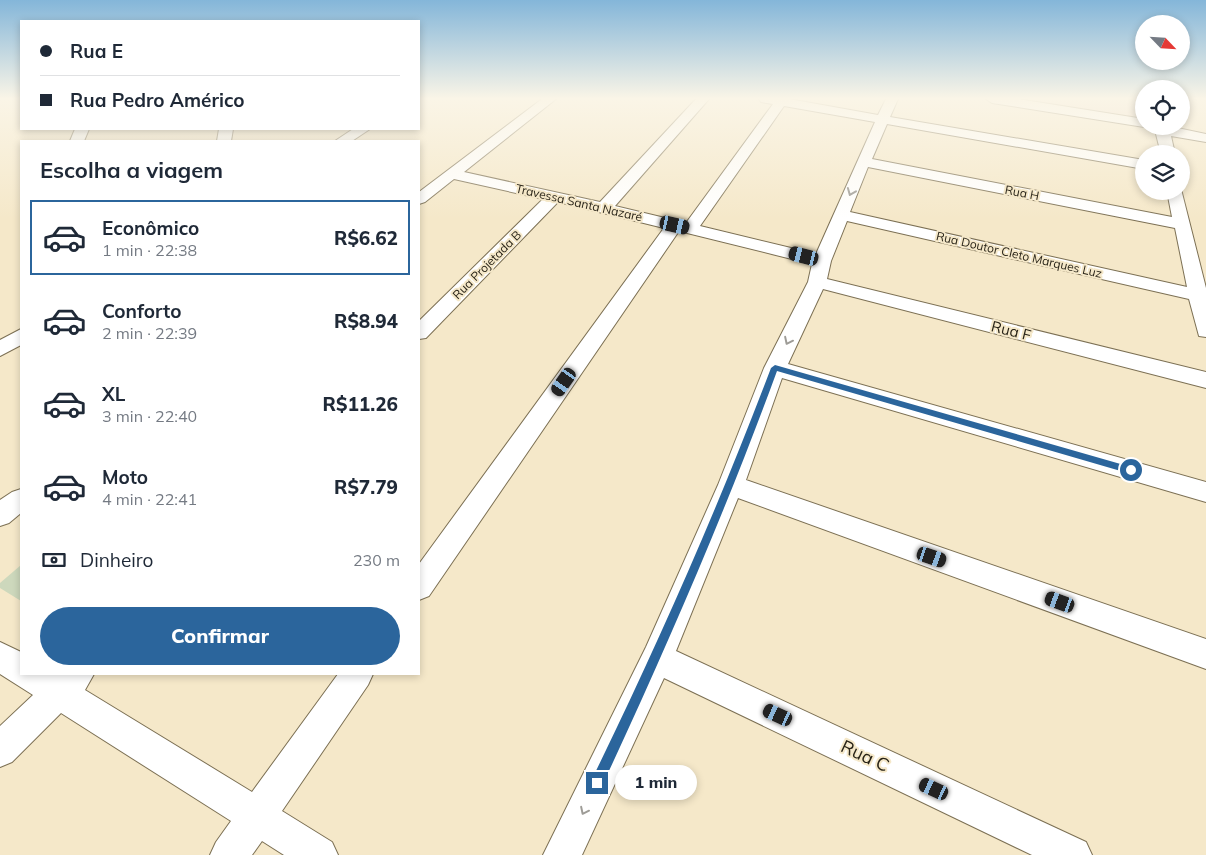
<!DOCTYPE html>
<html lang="pt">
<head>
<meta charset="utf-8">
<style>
  :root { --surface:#fff; --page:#f6f6f7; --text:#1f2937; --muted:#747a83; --line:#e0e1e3; --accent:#2b659c }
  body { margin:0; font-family:Mulish,sans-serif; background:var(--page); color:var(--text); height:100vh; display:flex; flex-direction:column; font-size:19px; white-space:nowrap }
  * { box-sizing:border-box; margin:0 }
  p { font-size:16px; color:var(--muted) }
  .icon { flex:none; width:28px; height:28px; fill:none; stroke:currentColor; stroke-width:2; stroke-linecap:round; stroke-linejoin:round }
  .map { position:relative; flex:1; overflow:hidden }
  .side { position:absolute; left:20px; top:140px; width:400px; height:535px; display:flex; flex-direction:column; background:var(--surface); border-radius:0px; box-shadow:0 2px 8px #0003 }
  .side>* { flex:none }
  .hud { position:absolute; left:20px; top:20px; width:400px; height:110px; border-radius:0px; box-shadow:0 2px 8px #0003; display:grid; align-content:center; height:110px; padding:0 20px; background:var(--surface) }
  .needle { width:32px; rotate:115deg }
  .tools { position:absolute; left:1135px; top:15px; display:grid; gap:10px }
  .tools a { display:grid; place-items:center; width:55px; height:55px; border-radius:50%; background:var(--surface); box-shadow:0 2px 8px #0003; font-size:25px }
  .end { position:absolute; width:22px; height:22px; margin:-11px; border:6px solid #2b659c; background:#fff; box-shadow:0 0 0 2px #fff }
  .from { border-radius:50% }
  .bubble { position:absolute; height:35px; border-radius:18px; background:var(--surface); box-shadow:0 2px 8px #0003; font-size:16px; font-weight:800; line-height:35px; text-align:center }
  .car { position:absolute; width:15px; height:30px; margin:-15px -8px; border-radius:6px; box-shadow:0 0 4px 1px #0007; background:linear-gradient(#222 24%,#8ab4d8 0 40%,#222 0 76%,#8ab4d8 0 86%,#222 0) }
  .hud b { display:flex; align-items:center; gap:18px; height:48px; font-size:19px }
  .hud b+b { border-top:1px solid var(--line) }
  .hud i { width:12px; height:12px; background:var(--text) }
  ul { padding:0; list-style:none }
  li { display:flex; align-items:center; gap:15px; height:75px; margin:0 10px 8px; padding:0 10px; border:2px solid transparent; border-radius:0px }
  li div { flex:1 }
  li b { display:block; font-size:19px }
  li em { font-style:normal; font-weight:800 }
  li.selected { border-color:var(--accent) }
  li>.icon { width:45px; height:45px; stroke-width:1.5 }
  h2 { padding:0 20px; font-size:22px; line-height:60px }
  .pay { display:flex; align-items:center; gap:12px; height:55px; padding:0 20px; font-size:19px }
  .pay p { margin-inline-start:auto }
  .cta { display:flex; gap:10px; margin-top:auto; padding:10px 20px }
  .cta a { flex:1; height:58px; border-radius:30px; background:var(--accent); color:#fff; font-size:20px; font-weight:800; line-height:58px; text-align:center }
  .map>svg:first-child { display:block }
</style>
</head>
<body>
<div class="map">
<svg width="1206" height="855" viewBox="0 0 1206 855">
  <rect width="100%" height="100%" fill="#f5e8c9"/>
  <path fill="#eedbcb" d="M1015,99H1144V118Z"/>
  <path fill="#cdd8bc" d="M21,565V601L0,588V583Z"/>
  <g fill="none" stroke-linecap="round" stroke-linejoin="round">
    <g stroke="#7c7054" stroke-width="2">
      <g id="minor">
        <path d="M542,99H556L464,172L600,202L696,99H709L615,206L686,223L773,104L761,102L759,99H789L878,115L886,99H898L890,117L1144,160V169L887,124L872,159L1172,217L1167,191H1181V189L1206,288V337L1199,336L1189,299L847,221L831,261L827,279L1206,372V388L823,289L788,364L1206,482V502L782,378L746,480L1206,639V669L738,498L676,651L1086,842L1092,855H1032L664,678L582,855H543L646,647L718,485L764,368L808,282L812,264L679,231L429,596L419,600V564L664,228L558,202L426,338L419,339V321L543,199L454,179L425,202L419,204V192ZM784,106L875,122L816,254L700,226ZM868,167L1175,228L1187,287L850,212Z"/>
        <path d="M986,99H1018L1144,119V126H1147L1144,127L992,103Z"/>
        <path d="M1154,126H1168L1206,134V142L1171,136L1175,154H1161Z"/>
        <path d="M75,129H89L84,141H70Z"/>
        <path d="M219,129H233L231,141H217Z"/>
        <path d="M353,129H370L352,141H335Z"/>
        <path d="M21,329V345L0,356V340Z"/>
        <path d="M21,489V513L9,523L0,526V500L12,492Z"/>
        <path d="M0,642L21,652V674H94L85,690L252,792L338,674H373L368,685L282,811L332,842L338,855H284L262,841L252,855H210L216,842L231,821L61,713L12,762L0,767V726L33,695L0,674Z"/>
      </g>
    </g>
    <use href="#minor" fill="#fff" fill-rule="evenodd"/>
  </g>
  <defs><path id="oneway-chevron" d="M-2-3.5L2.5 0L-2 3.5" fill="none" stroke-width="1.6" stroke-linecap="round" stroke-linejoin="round" transform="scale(1.25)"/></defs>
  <g stroke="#9e9c97">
    <use href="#oneway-chevron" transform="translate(851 192) rotate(112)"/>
    <use href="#oneway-chevron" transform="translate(788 341) rotate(116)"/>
    <use href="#oneway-chevron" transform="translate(584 811) rotate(116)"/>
  </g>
  <linearGradient id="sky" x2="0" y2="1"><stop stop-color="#84b6d9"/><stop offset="0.45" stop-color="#faf5e7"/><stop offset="1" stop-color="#faf5e7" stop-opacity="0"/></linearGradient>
  <rect width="1206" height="219" fill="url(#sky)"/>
  <path fill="#2b659c" d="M775,365L1131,467L1135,470L1131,474L777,371C725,513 665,651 601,788L597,789L592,788L591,783L592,779C658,644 718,508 771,368Z"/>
  <g text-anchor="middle" stroke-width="4" stroke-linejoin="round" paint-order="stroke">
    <g font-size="12" fill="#282317" stroke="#f5e8c9">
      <text transform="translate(1022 193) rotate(11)" y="4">Rua H</text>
      <text transform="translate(579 203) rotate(13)" y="4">Travessa Santa Nazaré</text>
      <text transform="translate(1019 255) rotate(13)" y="4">Rua Doutor Cleto Marques Luz</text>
      <text transform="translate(487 265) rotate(-45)" y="4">Rua Projetada B</text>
    </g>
    <g font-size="15" fill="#282317" stroke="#f5e8c9">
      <text transform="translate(1011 331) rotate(14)" y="5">Rua F</text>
    </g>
    <g font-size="18" fill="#282317" stroke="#f5e8c9">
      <text transform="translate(865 756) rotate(25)" y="6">Rua C</text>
    </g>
  </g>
</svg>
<div class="tools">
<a><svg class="needle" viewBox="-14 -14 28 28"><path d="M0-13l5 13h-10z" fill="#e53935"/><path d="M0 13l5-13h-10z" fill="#747a83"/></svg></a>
<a><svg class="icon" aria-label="locate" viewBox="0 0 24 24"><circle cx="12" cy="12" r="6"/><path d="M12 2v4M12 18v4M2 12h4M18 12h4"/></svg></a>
<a><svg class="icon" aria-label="layers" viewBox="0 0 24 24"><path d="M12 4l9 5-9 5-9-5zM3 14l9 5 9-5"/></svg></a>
</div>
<i class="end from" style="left:1131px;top:470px"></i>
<i class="end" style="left:597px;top:783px"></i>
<div class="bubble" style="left:615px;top:765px;width:82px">1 min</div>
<i class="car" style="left:675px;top:225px;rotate:103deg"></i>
<i class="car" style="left:804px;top:256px;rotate:284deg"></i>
<i class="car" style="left:564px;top:382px;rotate:215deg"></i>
<i class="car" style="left:932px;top:557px;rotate:109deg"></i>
<i class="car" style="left:1060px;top:602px;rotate:290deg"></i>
<i class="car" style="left:778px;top:715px;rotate:295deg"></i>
<i class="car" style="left:934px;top:789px;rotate:295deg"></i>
<div class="hud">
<b><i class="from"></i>Rua E</b>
<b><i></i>Rua Pedro Américo</b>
</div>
<section class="side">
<h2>Escolha a viagem</h2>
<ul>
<li class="selected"><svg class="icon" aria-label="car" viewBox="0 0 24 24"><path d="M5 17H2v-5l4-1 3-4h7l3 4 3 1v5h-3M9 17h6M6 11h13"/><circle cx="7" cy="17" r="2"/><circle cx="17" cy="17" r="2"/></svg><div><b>Econômico</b><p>1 min · 22:38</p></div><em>R$6.62</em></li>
<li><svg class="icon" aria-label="car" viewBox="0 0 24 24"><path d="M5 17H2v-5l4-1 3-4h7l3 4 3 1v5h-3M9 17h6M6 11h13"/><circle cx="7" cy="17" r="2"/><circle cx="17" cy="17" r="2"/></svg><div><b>Conforto</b><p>2 min · 22:39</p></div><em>R$8.94</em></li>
<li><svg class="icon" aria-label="car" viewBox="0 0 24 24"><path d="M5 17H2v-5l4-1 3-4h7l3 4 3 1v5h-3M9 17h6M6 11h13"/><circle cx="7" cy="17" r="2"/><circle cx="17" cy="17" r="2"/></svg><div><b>XL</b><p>3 min · 22:40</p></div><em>R$11.26</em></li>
<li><svg class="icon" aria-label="car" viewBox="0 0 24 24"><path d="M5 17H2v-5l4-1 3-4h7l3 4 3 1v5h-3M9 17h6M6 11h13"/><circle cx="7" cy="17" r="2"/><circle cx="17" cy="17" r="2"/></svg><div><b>Moto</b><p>4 min · 22:41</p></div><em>R$7.79</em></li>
</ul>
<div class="pay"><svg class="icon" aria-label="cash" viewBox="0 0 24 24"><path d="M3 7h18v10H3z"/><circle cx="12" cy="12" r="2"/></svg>Dinheiro<p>230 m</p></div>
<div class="cta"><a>Confirmar</a></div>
</section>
</div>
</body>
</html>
